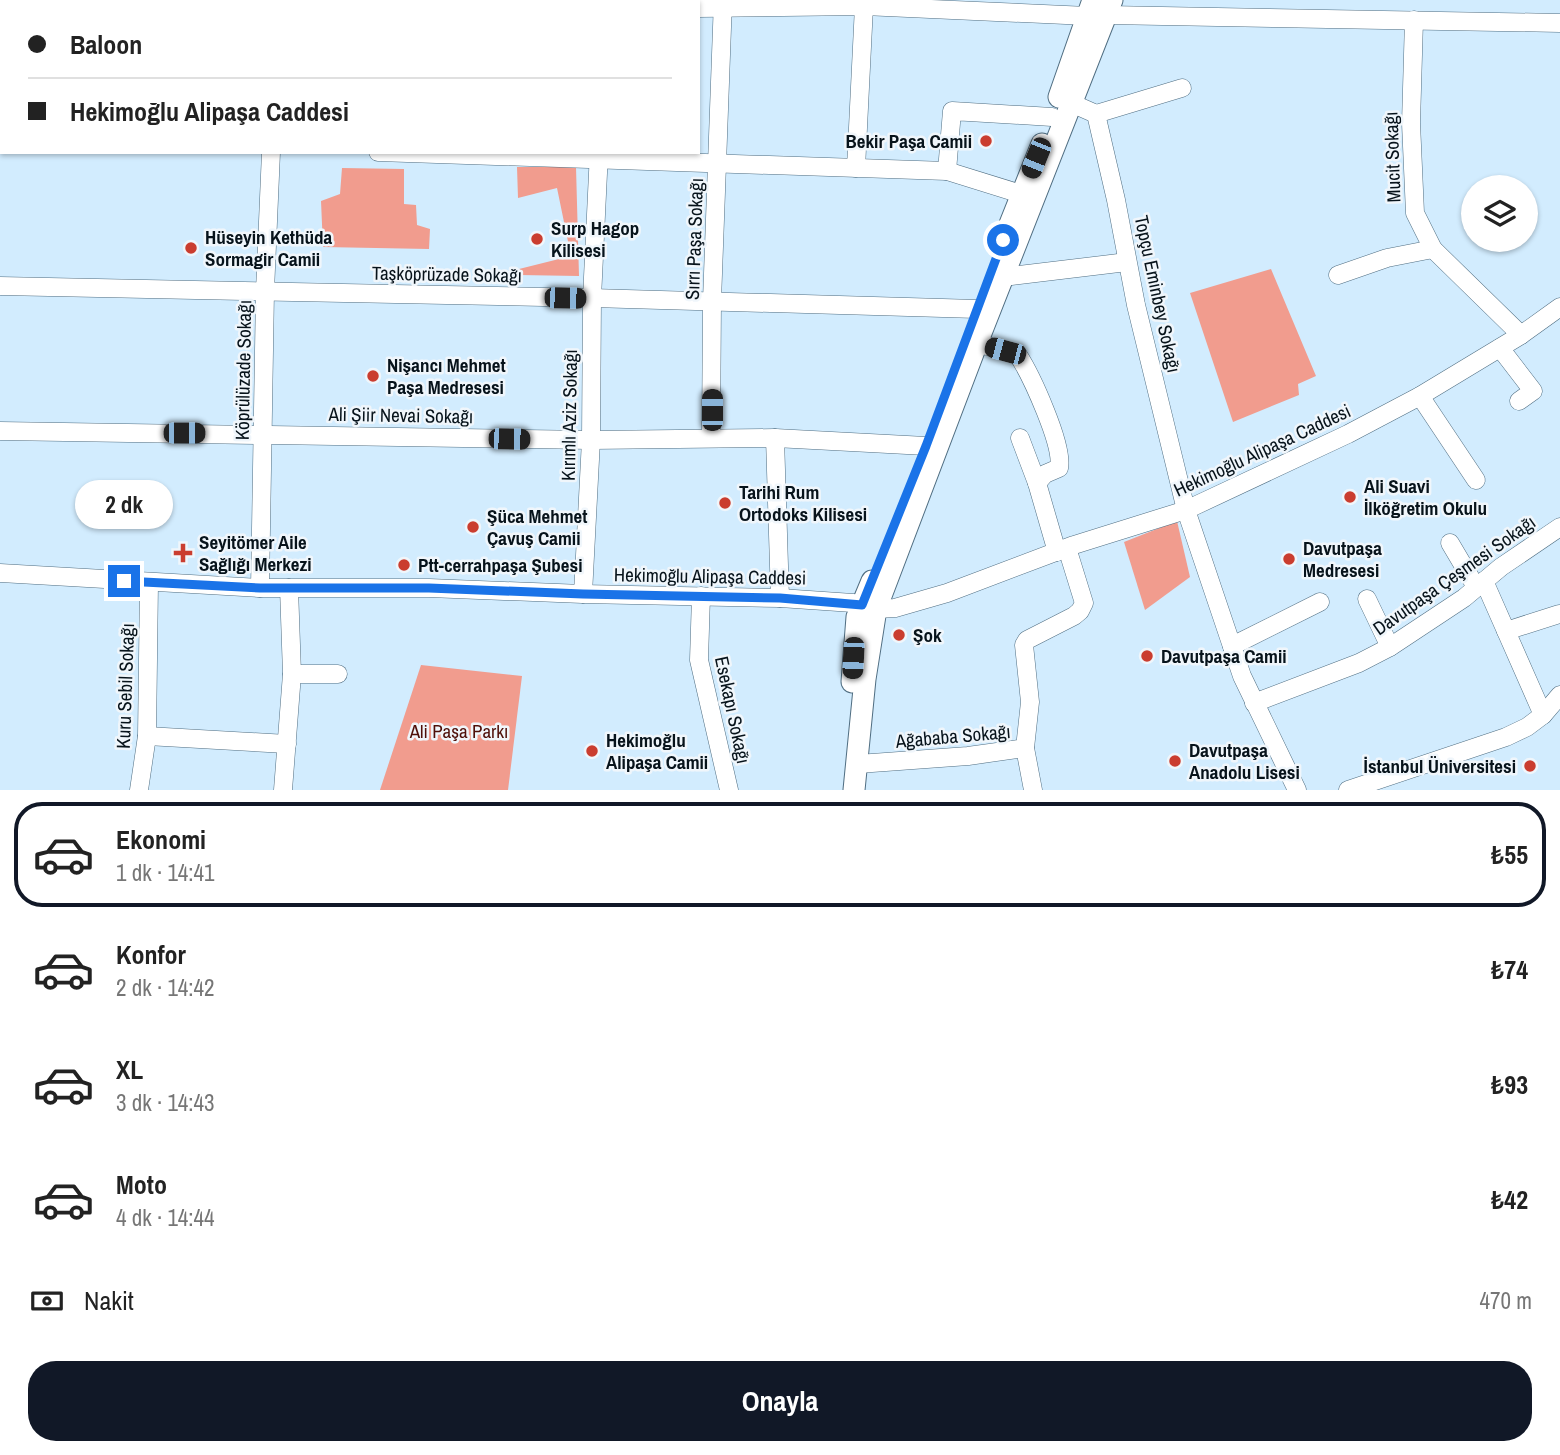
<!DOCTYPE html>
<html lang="tr">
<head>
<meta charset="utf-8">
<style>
  :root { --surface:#fff; --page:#f2f2f2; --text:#222; --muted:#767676; --line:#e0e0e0; --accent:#111827 }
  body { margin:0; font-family:"Archivo Narrow",sans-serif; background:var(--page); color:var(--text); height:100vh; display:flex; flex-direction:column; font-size:26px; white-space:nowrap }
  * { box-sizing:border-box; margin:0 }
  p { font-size:23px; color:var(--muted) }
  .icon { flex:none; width:38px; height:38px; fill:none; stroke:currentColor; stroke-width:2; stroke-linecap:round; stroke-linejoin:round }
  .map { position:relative; height:790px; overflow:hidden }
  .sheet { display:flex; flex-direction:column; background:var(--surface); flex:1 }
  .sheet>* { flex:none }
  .guide { position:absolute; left:0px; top:0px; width:700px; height:154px; box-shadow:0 2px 5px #0004; display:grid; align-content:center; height:154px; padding:0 28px; background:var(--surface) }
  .tools { position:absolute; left:1461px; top:175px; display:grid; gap:14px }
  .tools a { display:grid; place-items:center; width:77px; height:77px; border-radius:50%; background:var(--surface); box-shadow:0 2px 5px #0004; font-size:35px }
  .end { position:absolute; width:32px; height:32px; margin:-16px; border:9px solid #1a73e8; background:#fff; box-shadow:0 0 0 4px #fff }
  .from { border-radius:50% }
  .bubble { position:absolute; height:49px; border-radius:24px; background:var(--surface); box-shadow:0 2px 5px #0004; font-size:23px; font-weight:700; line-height:49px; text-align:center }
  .car { position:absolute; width:21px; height:42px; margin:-21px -10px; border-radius:9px; box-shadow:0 0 5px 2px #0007; background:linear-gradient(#222 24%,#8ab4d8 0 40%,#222 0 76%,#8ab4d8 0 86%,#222 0) }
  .guide b { display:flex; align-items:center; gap:24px; height:66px; font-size:26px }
  .guide b+b { border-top:2px solid var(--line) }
  .guide i { width:18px; height:18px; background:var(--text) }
  ul { padding:12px 0 0; list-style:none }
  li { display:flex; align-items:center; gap:21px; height:105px; margin:0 14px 10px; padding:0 14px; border:4px solid transparent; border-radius:28px }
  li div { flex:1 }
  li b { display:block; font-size:26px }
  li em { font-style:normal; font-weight:700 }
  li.selected { border-color:var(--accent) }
  li>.icon { width:63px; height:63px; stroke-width:1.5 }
  .pay { display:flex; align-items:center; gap:18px; height:77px; padding:0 28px; font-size:26px }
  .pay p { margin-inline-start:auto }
  .primary-button { display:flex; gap:14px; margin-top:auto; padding:14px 28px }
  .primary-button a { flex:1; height:80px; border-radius:28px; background:var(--accent); color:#fff; font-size:28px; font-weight:700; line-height:80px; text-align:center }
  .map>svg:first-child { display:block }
</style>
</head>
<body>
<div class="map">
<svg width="1560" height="790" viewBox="0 0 1560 790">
  <rect width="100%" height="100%" fill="#d2ecfe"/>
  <g fill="#f19c8e">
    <path d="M517,167H576L579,276L519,275V269L571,256L557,188L518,198Z"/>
    <path d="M342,168L404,169V204L416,205L417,225L430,229L429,249L323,247L321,201L340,194Z"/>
    <path d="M1271,269L1316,376L1298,384L1299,395L1233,422L1190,293Z"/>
    <path d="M1177,521L1190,577L1145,610L1124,542Z"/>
    <path d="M421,665L522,676L508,790H380Z"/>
  </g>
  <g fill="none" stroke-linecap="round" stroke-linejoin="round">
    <g stroke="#506e82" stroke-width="19">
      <g id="minor">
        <path d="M383,0L485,2"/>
        <path d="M277,2V0"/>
        <path d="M698,8L864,6L1088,16"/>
        <path d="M1107,15L1560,23"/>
        <path d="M1414,20L1411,123L1415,213L1433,249L1521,335"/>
        <path d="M1071,103L1096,114L1116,200L1136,305L1186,510L1242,676L1297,790"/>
        <path d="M1096,114L1182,88"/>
        <path d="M0,142H2"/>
        <path d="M378,152L947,171L1021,194"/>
        <path d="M856,168L864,6"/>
        <path d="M947,171L952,111L1052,117"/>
        <path d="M1338,275L1387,258L1433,249"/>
        <path d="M1003,277L1127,262"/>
        <path d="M0,286L592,298L977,309"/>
        <path d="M977,343L1018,355C1031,375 1064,446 1059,468L1045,474L1037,483L1057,552"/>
        <path d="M1500,348L1533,391L1519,401"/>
        <path d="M1420,396L1476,480"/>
        <path d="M0,431L591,440L775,438L926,446"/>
        <path d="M711,437L712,301L723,0"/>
        <path d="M775,438L780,598"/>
        <path d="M1020,438L1037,483"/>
        <path d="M1450,543L1476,587"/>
        <path d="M0,573L260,588H429L583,594L780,598L853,603L876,609L895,608L947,593L1074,545L1186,510L1348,434L1420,396L1521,335L1560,307"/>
        <path d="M1484,581L1543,715"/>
        <path d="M260,588L265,291L271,152"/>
        <path d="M583,594L591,440L592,298L599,152"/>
        <path d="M701,596L699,660L729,790"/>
        <path d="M1367,599L1390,647"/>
        <path d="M1506,631L1559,614"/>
        <path d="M1232,646L1320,602"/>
        <path d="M292,674H338"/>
        <path d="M1254,703L1359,663L1390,647L1464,598L1501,567L1560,527"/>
        <path d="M147,736L287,744"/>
        <path d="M1025,748L1033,790"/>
        <path d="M858,764L968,756L1025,748L1030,702L1024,645L1027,640L1074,616L1080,611L1084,603L1067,548"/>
        <path d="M139,790L147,736L149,583"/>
        <path d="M283,790L292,674L289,588"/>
        <path d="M1348,790L1506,737L1527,727L1543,715L1560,695"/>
      </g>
    </g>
    <g stroke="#506e82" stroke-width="23">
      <g id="major">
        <path d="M1059,97L1093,0"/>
        <path d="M1006,234L1042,144"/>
        <path d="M852,682L857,617L872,581"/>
        <path d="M854,790L865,679L876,609L977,343L1112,0"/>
      </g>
    </g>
    <use href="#minor" stroke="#fff" stroke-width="18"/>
    <use href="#major" stroke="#fff" stroke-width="21"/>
  </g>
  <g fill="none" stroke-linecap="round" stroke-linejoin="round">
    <path stroke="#1a73e8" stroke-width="9" d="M124,581L260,588H429L583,594L780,598L862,605L926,446L1003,240"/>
  </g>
  <g fill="#ca3d2f" stroke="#f0f6fb" stroke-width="2.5">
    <circle cx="986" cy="141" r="7"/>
    <circle cx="537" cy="239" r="7"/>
    <circle cx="191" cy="248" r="7"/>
    <circle cx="373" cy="376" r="7"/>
    <circle cx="1350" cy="497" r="7"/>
    <circle cx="725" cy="503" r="7"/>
    <circle cx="473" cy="527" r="7"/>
    <path d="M179.5 542.5h7v7h7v7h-7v7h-7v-7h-7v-7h7z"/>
    <circle cx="1289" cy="559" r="7"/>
    <circle cx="404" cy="565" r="7"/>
    <circle cx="899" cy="635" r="7"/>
    <circle cx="1147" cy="656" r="7"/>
    <circle cx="592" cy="751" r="7"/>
    <circle cx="1175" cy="761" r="7"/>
    <circle cx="1530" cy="766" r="7"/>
  </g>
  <g text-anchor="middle" stroke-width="5" stroke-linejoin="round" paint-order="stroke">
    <g font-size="19" font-weight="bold" fill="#07131b" stroke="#f0f6fb" text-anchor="start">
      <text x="972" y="148" text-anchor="end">Bekir Paşa Camii</text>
      <text x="551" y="235">Surp Hagop<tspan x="551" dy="22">Kilisesi</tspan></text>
      <text x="205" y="244">Hüseyin Kethüda<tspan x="205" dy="22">Sormagir Camii</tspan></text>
      <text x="387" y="372">Nişancı Mehmet<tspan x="387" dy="22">Paşa Medresesi</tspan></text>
      <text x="1364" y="493">Ali Suavi<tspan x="1364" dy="22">İlköğretim Okulu</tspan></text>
      <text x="739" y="499">Tarihi Rum<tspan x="739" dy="22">Ortodoks Kilisesi</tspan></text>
      <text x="487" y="523">Şüca Mehmet<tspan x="487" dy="22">Çavuş Camii</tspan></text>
      <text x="199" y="549">Seyitömer Aile<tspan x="199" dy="22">Sağlığı Merkezi</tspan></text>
      <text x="1303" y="555">Davutpaşa<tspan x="1303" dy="22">Medresesi</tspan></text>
      <text x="418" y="572">Ptt-cerrahpaşa Şubesi</text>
      <text x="913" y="642">Şok</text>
      <text x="1161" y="663">Davutpaşa Camii</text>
      <text x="606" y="747">Hekimoğlu<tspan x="606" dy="22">Alipaşa Camii</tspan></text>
      <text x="1189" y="757">Davutpaşa<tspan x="1189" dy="22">Anadolu Lisesi</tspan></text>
      <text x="1516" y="773" text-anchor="end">İstanbul Üniversitesi</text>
    </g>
    <g font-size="19" fill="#07131b" stroke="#f0f6fb">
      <text transform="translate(1392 157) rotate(-92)" y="7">Mucit Sokağı</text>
      <text transform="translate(694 239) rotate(-88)" y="7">Sırrı Paşa Sokağı</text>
      <text transform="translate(447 274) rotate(1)" y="7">Taşköprüzade Sokağı</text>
      <text transform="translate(1158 294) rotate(78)" y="7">Topçu Eminbey Sokağı</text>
      <text transform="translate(243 370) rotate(-89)" y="7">Köprülüzade Sokağı</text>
      <text transform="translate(401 415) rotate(1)" y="7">Ali Şiir Nevai Sokağı</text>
      <text transform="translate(569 415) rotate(-89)" y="7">Kırımlı Aziz Sokağı</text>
      <text transform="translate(1262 450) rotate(-25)" y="7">Hekimoğlu Alipaşa Caddesi</text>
      <text transform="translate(1454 575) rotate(-35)" y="7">Davutpaşa Çeşmesi Sokağı</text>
      <text transform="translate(710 576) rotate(1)" y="7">Hekimoğlu Alipaşa Caddesi</text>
      <text transform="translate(125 686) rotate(-88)" y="7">Kuru Sebil Sokağı</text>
      <text transform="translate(733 710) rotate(78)" y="7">Esekapı Sokağı</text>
      <text transform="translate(953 736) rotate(-5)" y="7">Ağababa Sokağı</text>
    </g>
    <g font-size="19" fill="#4f0f09" stroke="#f0f6fb">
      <text x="459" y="738">Ali Paşa Parkı</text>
    </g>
  </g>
</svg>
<div class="tools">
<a><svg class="icon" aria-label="layers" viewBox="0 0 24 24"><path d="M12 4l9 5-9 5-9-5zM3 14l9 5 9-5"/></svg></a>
</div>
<i class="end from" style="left:1003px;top:240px"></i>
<i class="end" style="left:124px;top:581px"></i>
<div class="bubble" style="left:75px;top:480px;width:98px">2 dk</div>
<i class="car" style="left:1036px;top:158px;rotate:202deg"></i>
<i class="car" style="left:565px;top:298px;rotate:91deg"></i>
<i class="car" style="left:1005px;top:351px;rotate:285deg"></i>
<i class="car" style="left:712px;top:410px;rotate:0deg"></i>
<i class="car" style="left:184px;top:433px;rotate:90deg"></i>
<i class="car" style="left:509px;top:439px;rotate:91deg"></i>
<i class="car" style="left:853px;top:658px;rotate:183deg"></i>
<div class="guide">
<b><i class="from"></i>Baloon</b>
<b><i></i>Hekimoğlu Alipaşa Caddesi</b>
</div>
</div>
<section class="sheet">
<ul>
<li class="selected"><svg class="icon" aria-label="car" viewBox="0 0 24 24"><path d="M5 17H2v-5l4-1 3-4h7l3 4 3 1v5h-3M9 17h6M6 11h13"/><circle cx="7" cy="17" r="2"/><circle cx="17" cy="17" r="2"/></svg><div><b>Ekonomi</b><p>1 dk · 14:41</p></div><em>₺55</em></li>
<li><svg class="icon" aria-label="car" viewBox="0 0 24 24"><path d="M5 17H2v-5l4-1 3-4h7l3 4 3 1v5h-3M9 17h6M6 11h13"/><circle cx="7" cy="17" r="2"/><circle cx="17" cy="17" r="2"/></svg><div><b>Konfor</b><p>2 dk · 14:42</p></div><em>₺74</em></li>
<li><svg class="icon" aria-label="car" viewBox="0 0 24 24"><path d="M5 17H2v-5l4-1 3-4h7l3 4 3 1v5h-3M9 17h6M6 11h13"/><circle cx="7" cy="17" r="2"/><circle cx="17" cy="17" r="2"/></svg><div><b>XL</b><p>3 dk · 14:43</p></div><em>₺93</em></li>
<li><svg class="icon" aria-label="car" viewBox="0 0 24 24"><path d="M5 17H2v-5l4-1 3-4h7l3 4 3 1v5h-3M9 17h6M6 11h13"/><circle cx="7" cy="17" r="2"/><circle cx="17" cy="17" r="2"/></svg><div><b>Moto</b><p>4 dk · 14:44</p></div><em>₺42</em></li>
</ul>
<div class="pay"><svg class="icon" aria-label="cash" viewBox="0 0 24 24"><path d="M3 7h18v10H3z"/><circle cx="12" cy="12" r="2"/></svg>Nakit<p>470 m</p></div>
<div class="primary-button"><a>Onayla</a></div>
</section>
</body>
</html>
